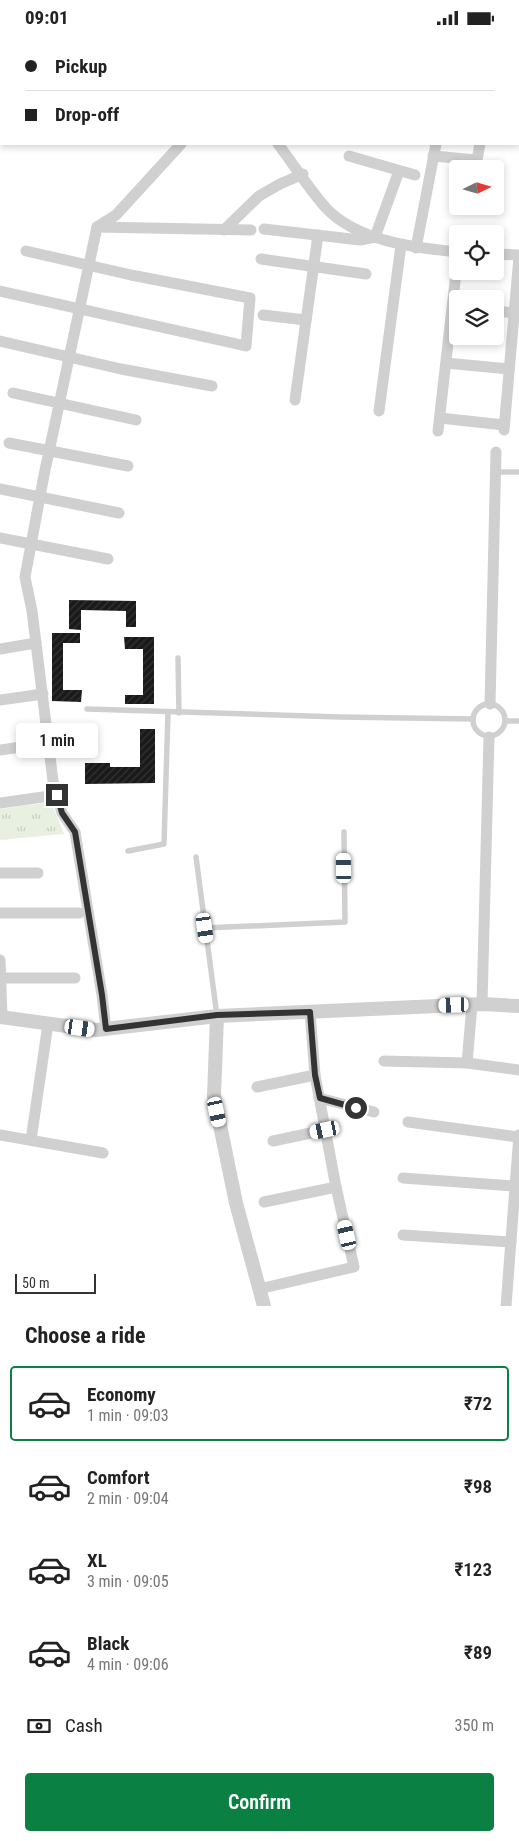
<!DOCTYPE html>
<html lang="en">
<head>
<meta charset="utf-8">
<style>
  :root { --surface:#fff; --page:#f6f6f6; --text:#222; --muted:#767676; --line:#e0e0e0; --accent:#0b8043 }
  body { margin:0; font-family:"Roboto Condensed",sans-serif; background:var(--page); color:var(--text); height:100vh; display:flex; flex-direction:column; font-size:19px; white-space:nowrap }
  * { box-sizing:border-box; margin:0 }
  p { font-size:16px; color:var(--muted) }
  .icon { flex:none; width:28px; height:28px; fill:none; stroke:currentColor; stroke-width:2; stroke-linecap:round; stroke-linejoin:round }
  .map { position:relative; height:1271px; overflow:hidden }
  .side { display:flex; flex-direction:column; background:var(--surface); flex:1 }
  .side>* { flex:none }
  .banner { position:absolute; left:0px; top:0px; width:520px; height:110px; box-shadow:0 2px 8px #0003; display:grid; align-content:center; height:110px; padding:0 25px; background:var(--surface) }
  .needle { width:32px; rotate:85deg }
  .controls { position:absolute; left:449px; top:125px; display:grid; gap:10px }
  .controls a { display:grid; place-items:center; width:55px; height:55px; border-radius:5px; background:var(--surface); box-shadow:0 2px 8px #0003; font-size:25px }
  .scale { position:absolute; left:15px; bottom:12px; width:81px; box-sizing:border-box; padding-left:5px; border:2px solid #333; border-top:0; font-size:14px; line-height:18px; white-space:nowrap; color:#333; -webkit-text-stroke:4px #fff; paint-order:stroke }
  .end { position:absolute; width:22px; height:22px; margin:-11px; border:6px solid #333; background:#fff; box-shadow:0 0 0 2px #fff }
  .from { border-radius:50% }
  .bubble { position:absolute; height:35px; border-radius:5px; background:var(--surface); box-shadow:0 2px 8px #0003; font-size:16px; font-weight:600; line-height:35px; text-align:center }
  .car { position:absolute; width:15px; height:30px; margin:-15px -8px; border-radius:6px; box-shadow:0 0 4px 1px #0007; background:linear-gradient(#fff 24%,#345 0 40%,#fff 0 76%,#345 0 86%,#fff 0) }
  .banner b { display:flex; align-items:center; gap:18px; height:48px; font-size:19px }
  .banner b+b { border-top:1px solid var(--line) }
  .banner i { width:12px; height:12px; background:var(--text) }
  ul { padding:0; list-style:none }
  li { display:flex; align-items:center; gap:15px; height:75px; margin:0 10px 8px; padding:0 15px; border:2px solid transparent; border-radius:5px }
  li div { flex:1 }
  li b { display:block; font-size:19px }
  li em { font-style:normal; font-weight:600 }
  li.current { border-color:var(--accent) }
  li>.icon { width:45px; height:45px; stroke-width:1.5 }
  h2 { padding:0 25px; font-size:22px; line-height:60px }
  .pay { display:flex; align-items:center; gap:12px; height:55px; padding:0 25px; font-size:19px }
  .pay p { margin-inline-start:auto }
  .cta { display:flex; gap:10px; margin-top:auto; padding:10px 25px }
  .cta a { flex:1; height:58px; border-radius:5px; background:var(--accent); color:#fff; font-size:20px; font-weight:600; line-height:58px; text-align:center }
  .status { display:flex; justify-content:space-between; align-items:center; height:35px; padding:0 25px; background:var(--surface); direction:ltr }
  .status svg { height:14px; fill:currentColor }
  .map>svg:first-child { display:block }
</style>
</head>
<body>
<div class="status"><b>09:01</b><svg viewBox="0 0 49 12"><path d="M0 12V9h3v3zM5 12V6h3v6zM10 12V3h3v9zM15 12V0h3v12zM26 1h20v11H26zM47 4h2v5h-2z"/></svg></div>
<div class="map">
<svg width="519" height="1271" viewBox="0 0 519 1271">
  <defs>
    <pattern id="grass-tufts" width="24" height="20" patternUnits="userSpaceOnUse" patternTransform="scale(1.25)"><rect width="24" height="20" fill="#e7f0e1"/><path d="M3 7l-1-3M5 7V3M7 7l1-3M15 17l-1-3M17 17v-4M19 17l1-3" fill="none" stroke="#c7cec2"/></pattern>
    <pattern id="building-hatch" width="6" height="6" patternUnits="userSpaceOnUse" patternTransform="scale(1.25)"><rect width="6" height="6" fill="#1a1a1a"/><path d="M-1 1l2-2M0 6l6-6M5 7l2-2" fill="none" stroke="#333"/></pattern>
  </defs>
  <rect width="100%" height="100%" fill="#fff"/>
  <path fill="url(#grass-tufts)" d="M51,767L64,799L0,805V774Z"/>
  <g fill="url(#building-hatch)">
    <path d="M69,565L136,566V592H126V576L81,575V595L69,594Z"/>
    <path d="M52,598H80V608H63V655H82L81,667L52,666Z"/>
    <path d="M124,602H154V669H125V660H143V614H125Z"/>
    <path d="M140,694H155V748L85,749V728H110V732H140Z"/>
  </g>
  <g fill="none" stroke-linecap="round" stroke-linejoin="round">
    <g stroke="#d0d0d0" stroke-width="5.5">
      <path d="M496,437H519"/>
      <path d="M178,623L179,678"/>
      <circle cx="489" cy="685" r="16"/>
      <path d="M87,674L340,682L473,684"/>
      <path d="M506,686H519"/>
      <path d="M128,816L164,809L168,677"/>
      <path d="M196,822L217,981"/>
      <path d="M205,893L345,887L344,797"/>
    </g>
    <g stroke="#d0d0d0" stroke-width="11">
      <path d="M235,0V1"/>
      <path d="M304,0L307,1"/>
      <path d="M379,1V0"/>
      <path d="M278,109C294,130 309,154 326,173C357,206 415,213 458,217"/>
      <path d="M349,121L415,140"/>
      <path d="M433,121L477,125L480,109"/>
      <path d="M97,192L251,195"/>
      <path d="M264,194L360,205L375,202L399,136"/>
      <path d="M224,195L259,161L280,149L303,139"/>
      <path d="M416,213L436,109"/>
      <path d="M495,219L519,220"/>
      <path d="M261,224L366,239"/>
      <path d="M0,256L246,311L250,263L131,240L26,216"/>
      <path d="M495,276L514,278"/>
      <path d="M263,280L306,285"/>
      <path d="M0,306L121,334L212,351"/>
      <path d="M446,328L509,334"/>
      <path d="M13,358L136,385"/>
      <path d="M295,365L318,200"/>
      <path d="M379,376L401,210"/>
      <path d="M440,383L504,390"/>
      <path d="M504,395L519,222"/>
      <path d="M438,396L458,220"/>
      <path d="M9,408L128,431"/>
      <path d="M0,454L119,478"/>
      <path d="M0,503L108,524"/>
      <path d="M0,614L36,608"/>
      <path d="M0,665L43,659"/>
      <path d="M490,669L496,417"/>
      <path d="M0,715L49,708"/>
      <path d="M0,768L57,760"/>
      <path d="M0,838H38"/>
      <path d="M0,878H79"/>
      <path d="M0,925L2,982"/>
      <path d="M1,943H75"/>
      <path d="M482,969L489,702"/>
      <path d="M106,994L102,960L75,797L62,778L53,746L32,576L25,542L44,440L97,192L116,180L181,109"/>
      <path d="M384,1026L467,1028L519,1035"/>
      <path d="M467,1028L472,970"/>
      <path d="M257,1052L315,1040"/>
      <path d="M319,1063L374,1077"/>
      <path d="M408,1087L518,1102"/>
      <path d="M0,1100L103,1118"/>
      <path d="M31,1105L48,989"/>
      <path d="M273,1106L325,1095"/>
      <path d="M403,1143L515,1151"/>
      <path d="M264,1167L336,1152"/>
      <path d="M403,1200L511,1207"/>
      <path d="M259,1254L354,1232L336,1152L315,1040L310,977"/>
      <path d="M506,1271L519,1100"/>
    </g>
    <g stroke="#d0d0d0" stroke-width="14">
      <path d="M217,981L214,1061L236,1168L264,1271"/>
      <path d="M0,982L96,995L217,981L482,969L519,971"/>
    </g>
  </g>
  <g fill="none" stroke-linecap="round" stroke-linejoin="round">
    <path stroke="#333" stroke-width="6" d="M57,760L62,778L75,797L102,960L106,994L217,980L310,977L315,1040L320,1063L356,1073"/>
  </g>
</svg>
<div class="controls">
<a><svg class="needle" viewBox="-14 -14 28 28"><path d="M0-13l5 13h-10z" fill="#e53935"/><path d="M0 13l5-13h-10z" fill="#767676"/></svg></a>
<a><svg class="icon" aria-label="locate" viewBox="0 0 24 24"><circle cx="12" cy="12" r="6"/><path d="M12 2v4M12 18v4M2 12h4M18 12h4"/></svg></a>
<a><svg class="icon" aria-label="layers" viewBox="0 0 24 24"><path d="M12 4l9 5-9 5-9-5zM3 14l9 5 9-5"/></svg></a>
</div>
<div class="scale">50 m</div>
<i class="end from" style="left:356px;top:1073px"></i>
<i class="end" style="left:57px;top:760px"></i>
<div class="bubble" style="left:16px;top:688px;width:82px">1 min</div>
<i class="car" style="left:344px;top:833px;rotate:359deg"></i>
<i class="car" style="left:205px;top:893px;rotate:172deg"></i>
<i class="car" style="left:454px;top:970px;rotate:268deg"></i>
<i class="car" style="left:80px;top:993px;rotate:98deg"></i>
<i class="car" style="left:217px;top:1077px;rotate:168deg"></i>
<i class="car" style="left:325px;top:1095px;rotate:258deg"></i>
<i class="car" style="left:347px;top:1200px;rotate:347deg"></i>
<div class="banner">
<b><i class="from"></i>Pickup</b>
<b><i></i>Drop-off</b>
</div>
</div>
<section class="side">
<h2>Choose a ride</h2>
<ul>
<li class="current"><svg class="icon" aria-label="car" viewBox="0 0 24 24"><path d="M5 17H2v-5l4-1 3-4h7l3 4 3 1v5h-3M9 17h6M6 11h13"/><circle cx="7" cy="17" r="2"/><circle cx="17" cy="17" r="2"/></svg><div><b>Economy</b><p>1 min · 09:03</p></div><em>₹72</em></li>
<li><svg class="icon" aria-label="car" viewBox="0 0 24 24"><path d="M5 17H2v-5l4-1 3-4h7l3 4 3 1v5h-3M9 17h6M6 11h13"/><circle cx="7" cy="17" r="2"/><circle cx="17" cy="17" r="2"/></svg><div><b>Comfort</b><p>2 min · 09:04</p></div><em>₹98</em></li>
<li><svg class="icon" aria-label="car" viewBox="0 0 24 24"><path d="M5 17H2v-5l4-1 3-4h7l3 4 3 1v5h-3M9 17h6M6 11h13"/><circle cx="7" cy="17" r="2"/><circle cx="17" cy="17" r="2"/></svg><div><b>XL</b><p>3 min · 09:05</p></div><em>₹123</em></li>
<li><svg class="icon" aria-label="car" viewBox="0 0 24 24"><path d="M5 17H2v-5l4-1 3-4h7l3 4 3 1v5h-3M9 17h6M6 11h13"/><circle cx="7" cy="17" r="2"/><circle cx="17" cy="17" r="2"/></svg><div><b>Black</b><p>4 min · 09:06</p></div><em>₹89</em></li>
</ul>
<div class="pay"><svg class="icon" aria-label="cash" viewBox="0 0 24 24"><path d="M3 7h18v10H3z"/><circle cx="12" cy="12" r="2"/></svg>Cash<p>350 m</p></div>
<div class="cta"><a>Confirm</a></div>
</section>
</body>
</html>
